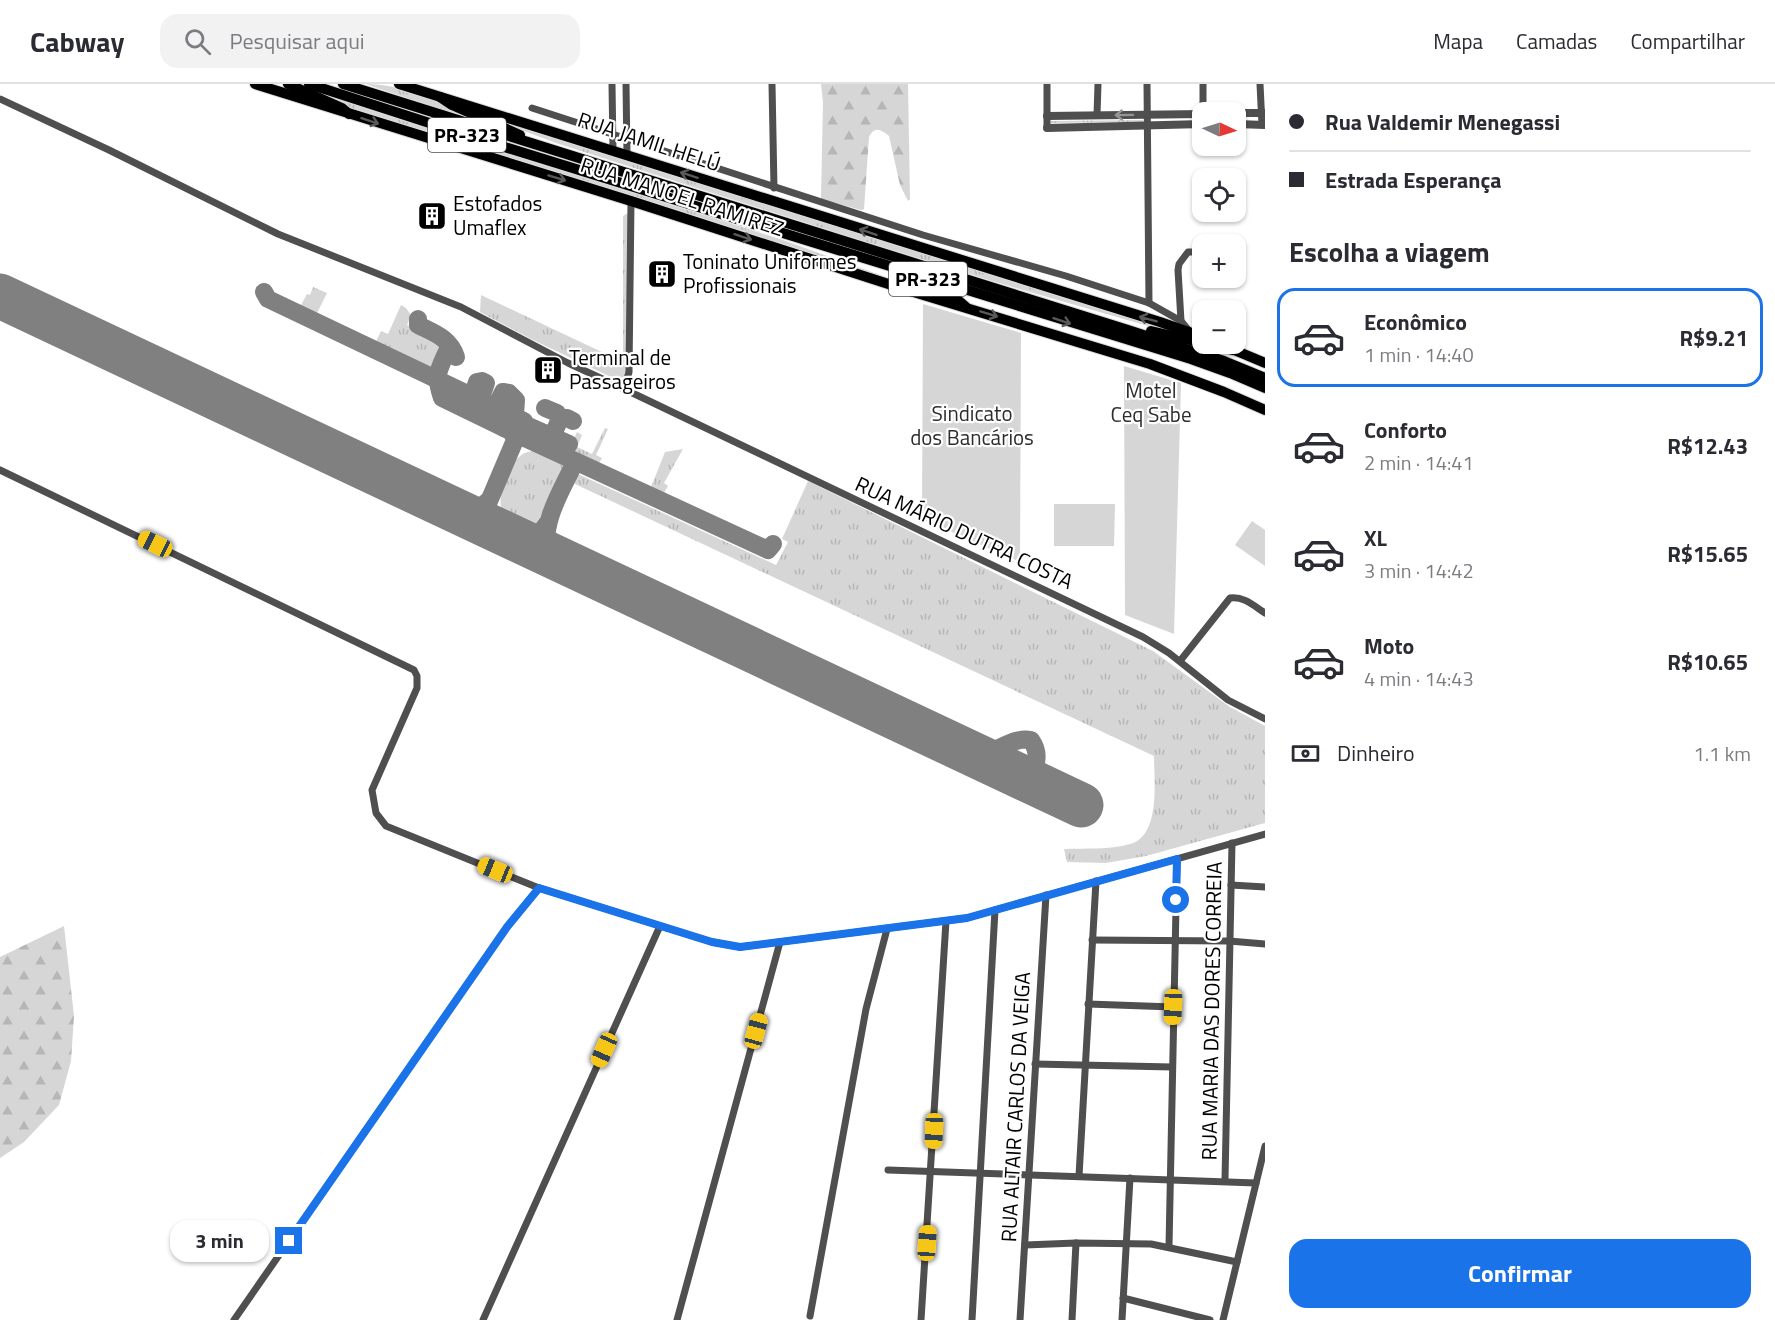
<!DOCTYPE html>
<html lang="pt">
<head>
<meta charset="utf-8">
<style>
  :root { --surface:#fff; --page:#f2f2f3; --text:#2b2b33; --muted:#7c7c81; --line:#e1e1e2; --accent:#1a73e8 }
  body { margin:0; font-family:"Titillium Web",sans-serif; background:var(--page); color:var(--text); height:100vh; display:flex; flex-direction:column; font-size:22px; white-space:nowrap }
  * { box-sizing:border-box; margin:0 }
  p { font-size:20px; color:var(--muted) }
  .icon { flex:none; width:33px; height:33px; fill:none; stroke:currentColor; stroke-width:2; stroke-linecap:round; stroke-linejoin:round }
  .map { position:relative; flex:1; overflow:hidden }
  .panel { display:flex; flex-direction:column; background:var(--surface); width:510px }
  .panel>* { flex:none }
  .banner { display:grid; align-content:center; height:132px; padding:0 24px; background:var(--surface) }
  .needle { width:39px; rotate:94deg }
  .tools { position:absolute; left:1192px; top:18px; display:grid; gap:12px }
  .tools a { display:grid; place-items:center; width:54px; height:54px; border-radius:12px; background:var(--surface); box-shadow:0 2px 4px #0004; font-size:30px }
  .end { position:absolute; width:27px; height:27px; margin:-14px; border:8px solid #1a73e8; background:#fff; box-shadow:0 0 0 3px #fff }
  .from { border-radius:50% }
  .bubble { position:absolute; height:42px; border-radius:18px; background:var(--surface); box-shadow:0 2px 4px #0004; font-size:20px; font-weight:700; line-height:42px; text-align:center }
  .car { position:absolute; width:18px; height:36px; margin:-18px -9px; border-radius:8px; box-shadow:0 0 4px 2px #0007; background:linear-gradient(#f5c518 24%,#345 0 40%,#f5c518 0 76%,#345 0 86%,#f5c518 0) }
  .banner b { display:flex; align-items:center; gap:21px; height:57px; font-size:22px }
  .banner b+b { border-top:2px solid var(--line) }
  .banner i { width:15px; height:15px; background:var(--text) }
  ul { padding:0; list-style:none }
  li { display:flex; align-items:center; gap:18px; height:99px; margin:0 12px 9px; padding:0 12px; border:3px solid transparent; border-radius:18px }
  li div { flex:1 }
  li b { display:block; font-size:22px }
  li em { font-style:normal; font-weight:700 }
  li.active { border-color:var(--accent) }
  li>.icon { width:54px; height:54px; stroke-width:1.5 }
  h2 { padding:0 24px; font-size:27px; line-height:72px }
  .pay { display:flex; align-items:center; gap:15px; height:66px; padding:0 24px; font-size:22px }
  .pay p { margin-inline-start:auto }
  .primary-button { display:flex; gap:12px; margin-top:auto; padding:12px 24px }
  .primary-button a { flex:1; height:69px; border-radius:18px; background:var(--accent); color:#fff; font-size:24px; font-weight:700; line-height:69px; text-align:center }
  header { display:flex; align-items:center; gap:36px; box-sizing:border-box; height:84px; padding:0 30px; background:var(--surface); border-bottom:2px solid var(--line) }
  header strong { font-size:28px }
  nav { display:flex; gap:33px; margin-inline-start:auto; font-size:21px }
  .search { width:420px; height:54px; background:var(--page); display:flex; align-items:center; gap:15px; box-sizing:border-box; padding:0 21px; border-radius:18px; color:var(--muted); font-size:22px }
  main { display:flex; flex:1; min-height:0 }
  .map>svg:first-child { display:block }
</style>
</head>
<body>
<header>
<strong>Cabway</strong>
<div class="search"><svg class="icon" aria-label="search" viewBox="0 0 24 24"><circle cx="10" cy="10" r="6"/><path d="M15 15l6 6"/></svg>Pesquisar aqui</div>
<nav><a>Mapa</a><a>Camadas</a><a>Compartilhar</a></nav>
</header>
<main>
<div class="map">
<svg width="1265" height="1236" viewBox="0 0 1265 1236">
  <defs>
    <pattern id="grass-tufts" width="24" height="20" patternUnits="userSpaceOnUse" patternTransform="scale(1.5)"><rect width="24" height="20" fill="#d6d6d6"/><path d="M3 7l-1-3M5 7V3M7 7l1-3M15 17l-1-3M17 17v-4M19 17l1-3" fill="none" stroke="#b6b6b6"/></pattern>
    <pattern id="forest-firs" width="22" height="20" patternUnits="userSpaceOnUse" patternTransform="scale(1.5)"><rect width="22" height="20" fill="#d6d6d6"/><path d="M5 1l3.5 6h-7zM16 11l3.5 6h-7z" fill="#b6b6b6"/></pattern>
  </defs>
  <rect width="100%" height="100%" fill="#fff"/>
  <g fill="url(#grass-tufts)">
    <path d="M366,0C408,0 448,23 485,41Z"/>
    <path d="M320,8L408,38L783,156L938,212L362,30Z"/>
    <path d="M484,32L1147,239L1183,250V252L992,197L863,157L556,59Z"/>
    <path d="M1143,36V38L1051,39V37Z"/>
    <path d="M628,129L626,290L624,293L615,295L531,255L480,228L481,211L623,278V132Z"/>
    <path d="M313,203L327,209L316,231L300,223L307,210L310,211Z"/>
    <path d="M401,221L406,224L411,231L407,241L444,259L443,266L433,287L375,260L381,247L388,250Z"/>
    <path d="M605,344L608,345L596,371L602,374L597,383L567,370L577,348L582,351L577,363L592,370Z"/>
    <path d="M683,365L664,399L668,402L661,414L649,408L665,368Z"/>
    <path d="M532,367H539L569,381L537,448C526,443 512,440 504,430C494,417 508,382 519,373C523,369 527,368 532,367Z"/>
    <path d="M578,390L776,481L788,458L782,455L808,397L1153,567L1230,623L1265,642V739L1146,772L1106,779L1067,778L1064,765C1085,764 1109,766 1130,760C1161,752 1154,696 1154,672L575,400L573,396Z"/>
  </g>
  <g fill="url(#forest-firs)">
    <path d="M821,0H908L910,115L908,117L900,101L889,52C881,45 874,42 869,53L864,125L861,126L821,115L823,18Z"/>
    <path d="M64,842L74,932L71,977L59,1021L24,1058L0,1074V873Z"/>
  </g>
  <g fill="#d6d6d6">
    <path d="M923,220L1021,249L1020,478L922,435Z"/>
    <path d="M1124,282L1181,299L1174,550L1125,531Z"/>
    <path d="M1054,420H1115L1114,462H1054Z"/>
    <path d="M1252,437L1265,446V482L1235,461Z"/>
  </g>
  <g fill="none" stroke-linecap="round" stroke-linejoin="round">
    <g stroke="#808080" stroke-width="18">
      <path d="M264,208L268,215L524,337L526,341L569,360"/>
      <path d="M418,235V241C434,249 450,254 456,273"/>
      <path d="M448,265C438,288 434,290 442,314L512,348L515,356L487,422L489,436L499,448"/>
      <path d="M545,324L557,329L560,335"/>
      <path d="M473,325L480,316L486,299L482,297L477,298L474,307"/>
      <path d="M488,329L495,324L503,308L509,309L516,316L515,330"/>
      <path d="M504,344L510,343L520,348L515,356L519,354H525L768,466L773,460"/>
      <path d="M547,363L560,335L567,334L573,337"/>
      <path d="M460,429H473L488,417"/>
      <path d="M522,458L538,452L547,440"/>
      <path d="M548,470C540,439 562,406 575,378"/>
      <path d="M973,670C994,673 1010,652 1031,656C1041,670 1036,682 1029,697"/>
    </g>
    <path stroke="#808080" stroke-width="45" d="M0,212L1081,721"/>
    <g stroke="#dbdbdb" stroke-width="12">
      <g id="primary">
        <path d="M255,0L631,117L907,206L1150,280L1224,308L1265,326"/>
        <path d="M399,0L1160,238L1203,253"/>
        <path d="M1227,263L1265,279"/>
      </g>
    </g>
    <g stroke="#dbdbdb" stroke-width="12">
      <g id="trunk">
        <path d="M288,0L342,24L349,30"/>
        <path d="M309,0L485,57L1191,275L1230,289L1265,304"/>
        <path d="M343,0L1128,246L1224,277L1265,294"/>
        <path d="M440,13L452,21L520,51"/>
        <path d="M896,191L959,217L966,223"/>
        <path d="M1151,247L1203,259"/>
        <path d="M1205,260L1234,266"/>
      </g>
    </g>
    <g stroke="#4f4f4f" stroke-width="7">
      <path d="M612,0L613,67"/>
      <path d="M626,0L627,71"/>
      <path d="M772,0L774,104"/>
      <path d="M1047,0V44"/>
      <path d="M1147,0L1149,219"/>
      <path d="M1203,0V28"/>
      <path d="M1260,0L1262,41"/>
      <path d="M0,15L109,66L278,150L461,223L568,279L622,304L626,299L629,288L631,117"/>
      <path d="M532,24L923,151L1066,192L1149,219L1181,237L1191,249"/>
      <path d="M1097,31L1098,0"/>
      <path d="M1181,237L1178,186L1179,180L1188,168H1203"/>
      <path d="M622,304L1143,553L1169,569L1228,616L1265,635"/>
      <path d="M0,386L414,586L417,592V604L372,706L376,729L386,742L539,804"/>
      <path d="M1180,577L1230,514C1244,512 1254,522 1265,529"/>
      <path d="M1231,801L1265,803"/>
      <path d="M1092,856L1229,857L1265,860"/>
      <path d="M1088,920L1173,923"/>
      <path d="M1035,980L1172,983"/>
      <path d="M888,1086L1256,1099"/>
      <path d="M1079,1092L1096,797"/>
      <path d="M1225,1096L1232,759"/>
      <path d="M1025,1161L1076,1159L1151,1160L1237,1178"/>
      <path d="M1169,1162L1177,775"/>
      <path d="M1123,1214L1210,1236"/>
      <path d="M810,1232L866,925L887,845"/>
      <path d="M234,1236L507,843L539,804L712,858L740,863L967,834L1265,750"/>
      <path d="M483,1236L660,842"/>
      <path d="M677,1236L780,858"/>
      <path d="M921,1236L946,837"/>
      <path d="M972,1236L995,826"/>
      <path d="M1020,1236L1046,811"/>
      <path d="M1072,1236L1076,1159"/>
      <path d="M1122,1236L1130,1094"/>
      <path d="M1223,1236L1265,1062"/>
    </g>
    <g stroke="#4f4f4f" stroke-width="8">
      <path d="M1236,29H1265"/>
      <path d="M1047,32L1203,30"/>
      <path d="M1236,40L1265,41"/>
      <path d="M1047,44L1203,40"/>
    </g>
    <use href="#primary" stroke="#000" stroke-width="10"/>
    <use href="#trunk" stroke="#000" stroke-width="10"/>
  </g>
  <defs><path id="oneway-shaft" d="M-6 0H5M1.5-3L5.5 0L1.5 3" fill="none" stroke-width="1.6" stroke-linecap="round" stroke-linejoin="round" transform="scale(1.5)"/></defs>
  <use stroke="#959595" href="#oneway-shaft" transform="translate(1124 31) rotate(179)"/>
  <g stroke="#595959">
    <use href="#oneway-shaft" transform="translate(370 37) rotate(18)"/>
    <use href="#oneway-shaft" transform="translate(689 91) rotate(-162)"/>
    <use href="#oneway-shaft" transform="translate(557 94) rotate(17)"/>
    <use href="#oneway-shaft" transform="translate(868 148) rotate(-162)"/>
    <use href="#oneway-shaft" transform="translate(743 153) rotate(18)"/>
    <use href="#oneway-shaft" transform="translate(989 230) rotate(17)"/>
    <use href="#oneway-shaft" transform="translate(1148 235) rotate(-165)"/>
    <use href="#oneway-shaft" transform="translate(1062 237) rotate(18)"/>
  </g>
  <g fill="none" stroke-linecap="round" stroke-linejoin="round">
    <path stroke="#1a73e8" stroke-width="8" d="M289,1157L507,843L539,804L712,858L740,863L967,834L1177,775L1176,816"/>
  </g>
  <defs>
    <g id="building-square" transform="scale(1.5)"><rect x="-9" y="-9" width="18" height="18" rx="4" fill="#000" stroke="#fff"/><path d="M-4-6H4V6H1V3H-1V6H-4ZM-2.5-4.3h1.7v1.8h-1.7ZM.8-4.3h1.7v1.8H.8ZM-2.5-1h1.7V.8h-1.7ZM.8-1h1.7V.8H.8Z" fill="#fff"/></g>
  </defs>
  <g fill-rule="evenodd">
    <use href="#building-square" x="432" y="132"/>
    <use href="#building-square" x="662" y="190"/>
    <use href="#building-square" x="548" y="286"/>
  </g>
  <g text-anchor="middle" stroke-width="4.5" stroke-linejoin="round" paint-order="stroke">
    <g fill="#fff" stroke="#4c4c4c" stroke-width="1.5">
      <rect x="428" y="34" width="78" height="34" rx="4.5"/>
      <rect x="889" y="178" width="78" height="34" rx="4.5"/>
    </g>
    <g font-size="20" font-weight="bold" fill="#000">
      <text x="467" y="58">PR-323</text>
      <text x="928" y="202">PR-323</text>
    </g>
    <g font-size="21" fill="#000" stroke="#fff">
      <text transform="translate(649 58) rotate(18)" y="7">RUA JAMIL HELÚ</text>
      <text transform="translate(682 113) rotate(18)" y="7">RUA MANOEL RAMIREZ</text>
      <text transform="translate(964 449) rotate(25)" y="7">RUA MÁRIO DUTRA COSTA</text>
      <text transform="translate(1212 927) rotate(-89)" y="7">RUA MARIA DAS DORES CORREIA</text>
      <text transform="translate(1016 1023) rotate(-87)" y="7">RUA ALTAIR CARLOS DA VEIGA</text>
    </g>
    <g font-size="21" fill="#000" stroke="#fff" text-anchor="start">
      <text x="453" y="127">Estofados<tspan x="453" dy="24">Umaflex</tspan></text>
      <text x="683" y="185">Toninato Uniformes<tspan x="683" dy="24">Profissionais</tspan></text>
      <text x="569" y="281">Terminal de<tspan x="569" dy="24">Passageiros</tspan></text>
    </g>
    <g font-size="21" fill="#2d2d2d" stroke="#fff">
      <text x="1151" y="314">Motel<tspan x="1151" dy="24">Ceq Sabe</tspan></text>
      <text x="972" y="337">Sindicato<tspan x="972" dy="24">dos Bancários</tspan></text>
    </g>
  </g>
</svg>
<div class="tools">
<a><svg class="needle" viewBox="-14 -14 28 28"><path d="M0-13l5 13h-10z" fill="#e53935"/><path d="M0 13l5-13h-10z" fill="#7c7c81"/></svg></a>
<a><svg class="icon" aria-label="locate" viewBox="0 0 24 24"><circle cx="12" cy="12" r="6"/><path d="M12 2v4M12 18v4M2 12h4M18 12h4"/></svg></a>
<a>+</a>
<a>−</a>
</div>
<i class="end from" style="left:1176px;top:816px"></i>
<i class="end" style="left:289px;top:1157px"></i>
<div class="bubble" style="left:170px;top:1136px;width:99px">3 min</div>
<i class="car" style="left:155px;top:460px;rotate:296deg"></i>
<i class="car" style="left:495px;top:786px;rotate:292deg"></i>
<i class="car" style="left:1173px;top:923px;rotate:182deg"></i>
<i class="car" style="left:756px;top:947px;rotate:15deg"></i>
<i class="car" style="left:604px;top:966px;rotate:204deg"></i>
<i class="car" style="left:934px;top:1047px;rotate:182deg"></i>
<i class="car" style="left:927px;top:1159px;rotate:4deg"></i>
</div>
<section class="panel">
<div class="banner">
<b><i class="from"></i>Rua Valdemir Menegassi</b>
<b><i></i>Estrada Esperança</b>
</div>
<h2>Escolha a viagem</h2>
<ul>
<li class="active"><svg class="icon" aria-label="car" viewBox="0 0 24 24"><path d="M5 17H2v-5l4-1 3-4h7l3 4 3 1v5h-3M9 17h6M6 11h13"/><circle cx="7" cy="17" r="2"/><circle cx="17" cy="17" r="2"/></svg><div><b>Econômico</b><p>1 min · 14:40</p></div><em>R$9.21</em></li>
<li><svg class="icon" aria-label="car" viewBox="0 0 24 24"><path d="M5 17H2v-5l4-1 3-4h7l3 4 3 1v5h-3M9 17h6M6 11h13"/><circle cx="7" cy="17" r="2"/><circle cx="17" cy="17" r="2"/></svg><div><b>Conforto</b><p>2 min · 14:41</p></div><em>R$12.43</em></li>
<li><svg class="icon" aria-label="car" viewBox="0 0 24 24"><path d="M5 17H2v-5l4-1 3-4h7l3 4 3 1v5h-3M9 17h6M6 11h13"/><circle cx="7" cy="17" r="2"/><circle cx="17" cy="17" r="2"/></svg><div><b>XL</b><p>3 min · 14:42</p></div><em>R$15.65</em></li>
<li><svg class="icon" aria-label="car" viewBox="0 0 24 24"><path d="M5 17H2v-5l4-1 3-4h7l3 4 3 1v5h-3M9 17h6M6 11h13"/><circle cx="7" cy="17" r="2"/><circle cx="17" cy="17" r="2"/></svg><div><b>Moto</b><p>4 min · 14:43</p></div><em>R$10.65</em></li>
</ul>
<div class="pay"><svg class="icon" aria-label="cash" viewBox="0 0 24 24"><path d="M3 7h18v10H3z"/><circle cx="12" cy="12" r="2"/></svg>Dinheiro<p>1.1 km</p></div>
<div class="primary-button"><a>Confirmar</a></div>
</section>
</main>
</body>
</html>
